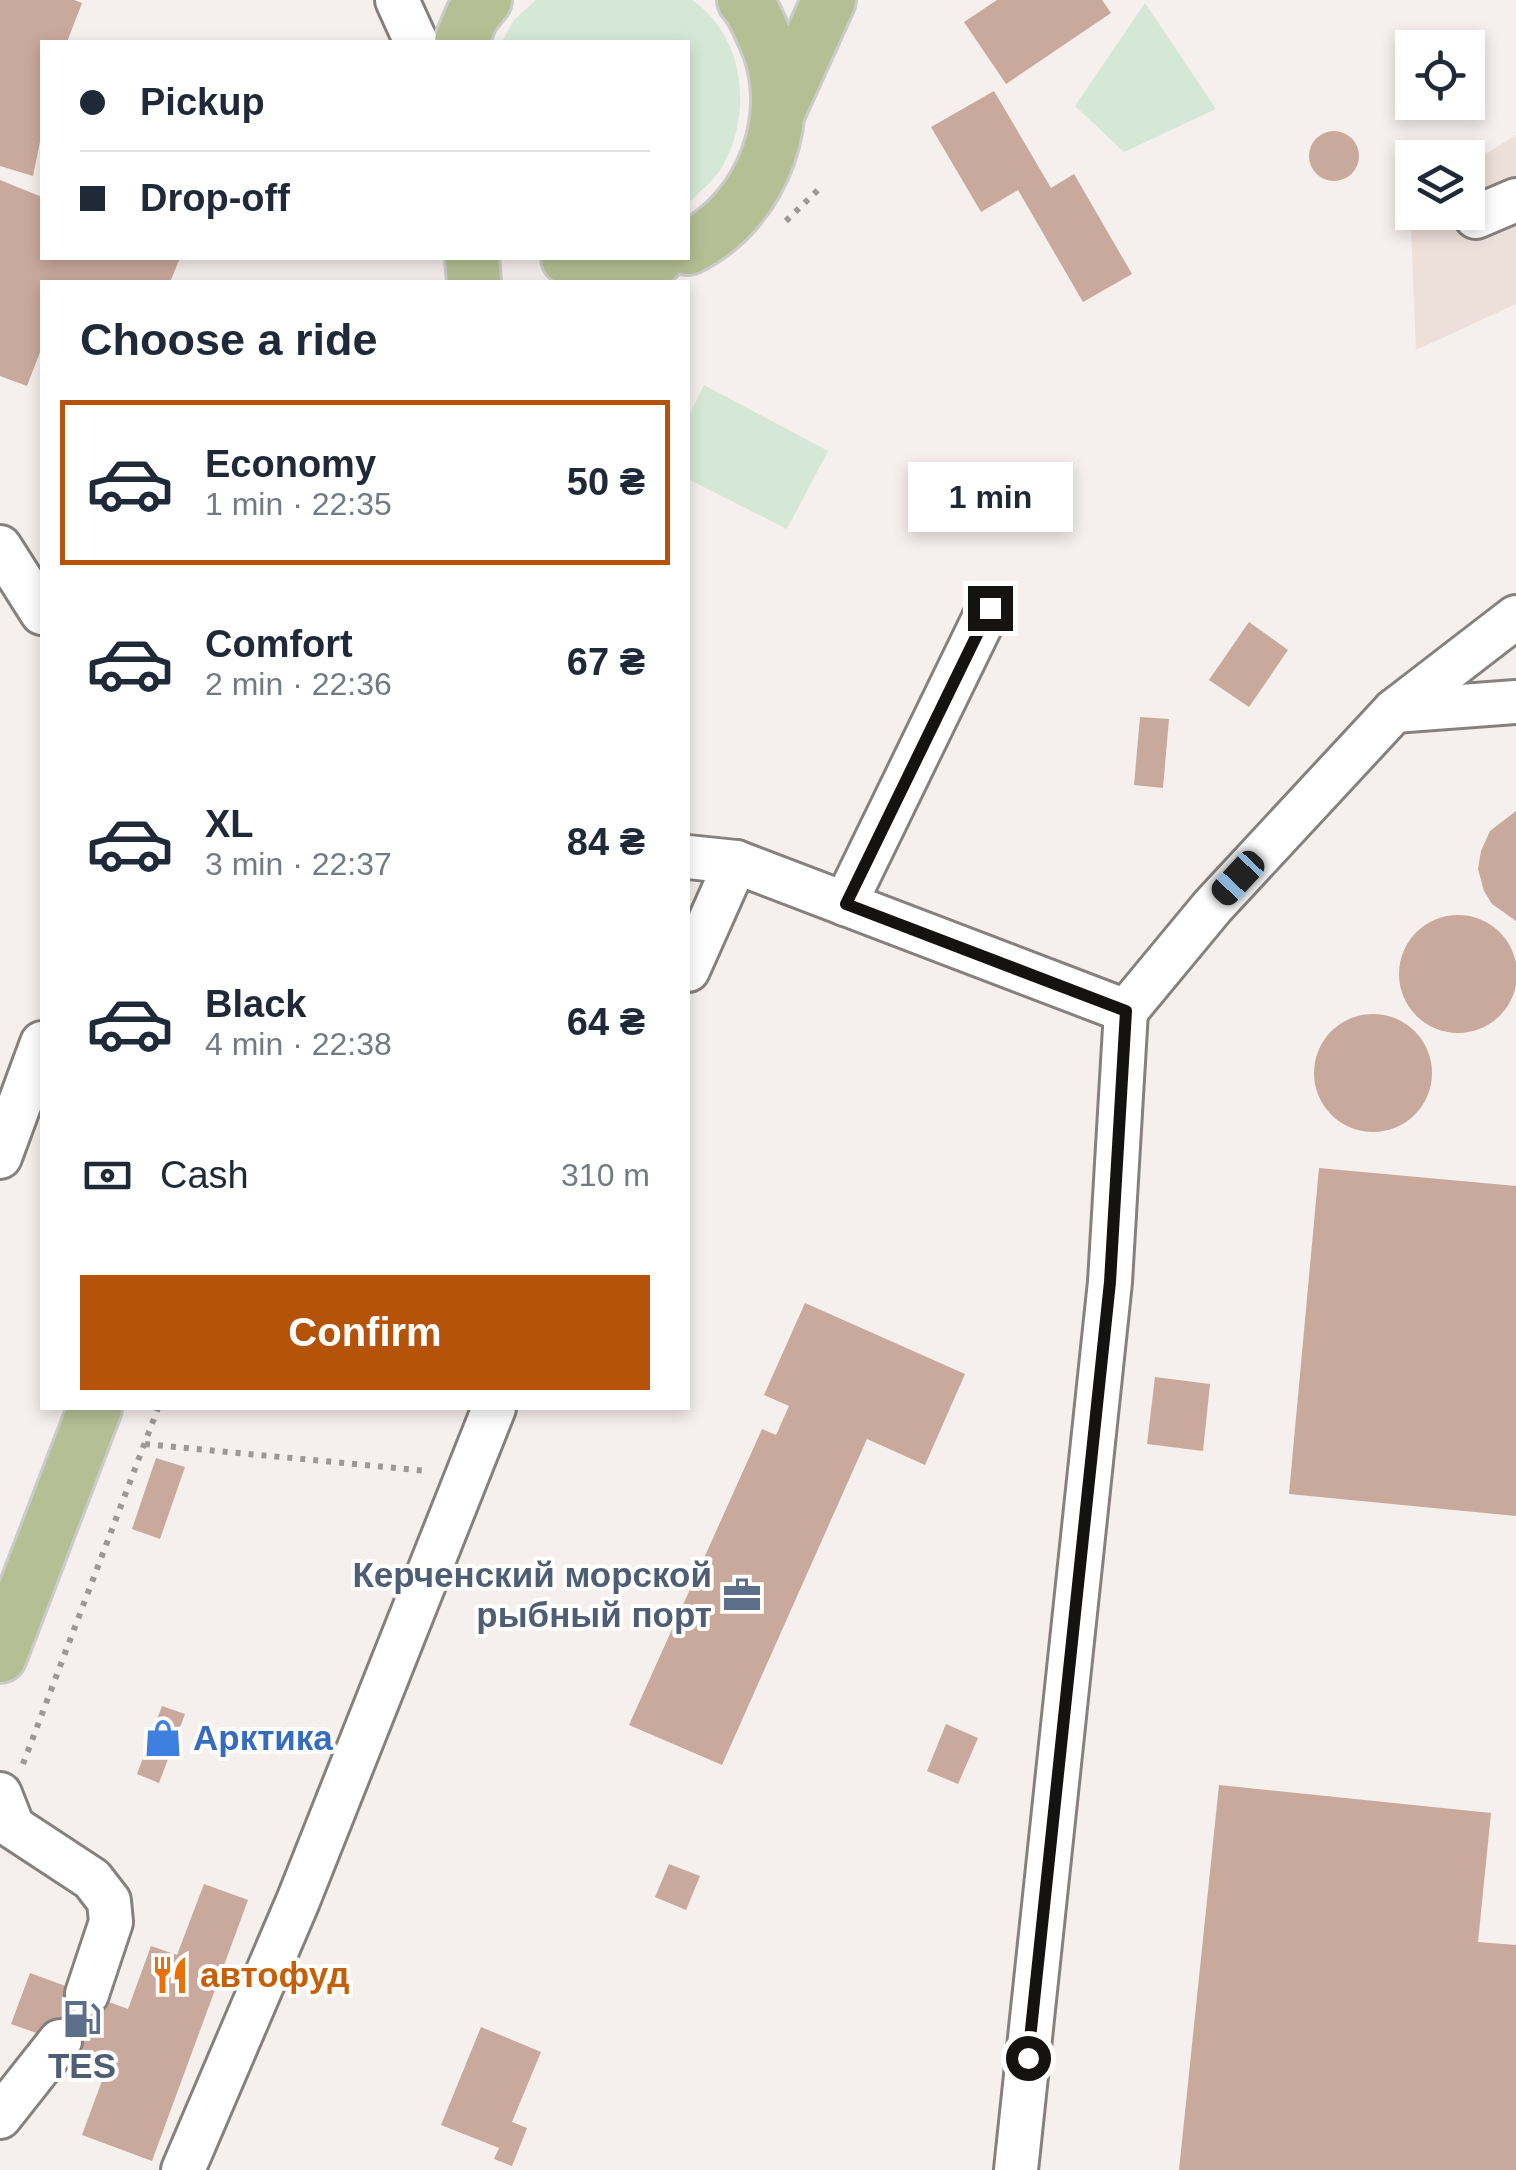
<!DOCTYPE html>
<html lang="en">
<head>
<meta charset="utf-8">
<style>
  :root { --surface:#fff; --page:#f2f2f3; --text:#1f2937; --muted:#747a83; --line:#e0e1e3; --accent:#b45309 }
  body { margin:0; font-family:Helvetica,sans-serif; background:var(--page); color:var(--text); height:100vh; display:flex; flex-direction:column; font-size:38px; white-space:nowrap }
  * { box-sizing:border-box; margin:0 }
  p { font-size:32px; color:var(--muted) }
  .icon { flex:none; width:55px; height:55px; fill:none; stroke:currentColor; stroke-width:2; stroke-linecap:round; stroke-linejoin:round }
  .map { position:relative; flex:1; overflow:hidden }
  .side { position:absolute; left:40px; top:280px; width:650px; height:1130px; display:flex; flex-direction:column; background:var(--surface); border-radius:0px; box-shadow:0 5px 15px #0003 }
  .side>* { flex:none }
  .top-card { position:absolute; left:40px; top:40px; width:650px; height:220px; border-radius:0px; box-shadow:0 5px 15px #0003; display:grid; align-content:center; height:220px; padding:0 40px; background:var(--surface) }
  .fabs { position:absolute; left:1395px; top:30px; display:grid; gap:20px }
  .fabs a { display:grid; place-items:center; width:90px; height:90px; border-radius:0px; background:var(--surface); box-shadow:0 5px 15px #0003; font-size:50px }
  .end { position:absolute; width:45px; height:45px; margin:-22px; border:12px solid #141312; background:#fff; box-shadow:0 0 0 5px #fff }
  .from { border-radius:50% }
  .bubble { position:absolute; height:70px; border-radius:0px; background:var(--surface); box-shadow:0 5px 15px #0003; font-size:32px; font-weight:600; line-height:70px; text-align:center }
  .car { position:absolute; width:30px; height:60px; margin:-30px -15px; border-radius:12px; box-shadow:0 0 8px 2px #0007; background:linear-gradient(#222 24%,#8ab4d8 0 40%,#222 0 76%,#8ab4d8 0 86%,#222 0) }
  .top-card b { display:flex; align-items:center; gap:35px; height:95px; font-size:38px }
  .top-card b+b { border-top:2px solid var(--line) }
  .top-card i { width:25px; height:25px; background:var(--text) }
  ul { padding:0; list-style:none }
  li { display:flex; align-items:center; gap:30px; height:165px; margin:0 20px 15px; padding:0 20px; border:5px solid transparent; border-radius:0px }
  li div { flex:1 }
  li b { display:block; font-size:38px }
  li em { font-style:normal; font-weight:600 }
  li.selected { border-color:var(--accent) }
  li>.icon { width:90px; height:90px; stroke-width:1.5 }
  h2 { padding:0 40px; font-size:45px; line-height:120px }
  .pay { display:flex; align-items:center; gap:25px; height:110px; padding:0 40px; font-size:38px }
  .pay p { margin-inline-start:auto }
  .button { display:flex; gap:20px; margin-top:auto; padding:20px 40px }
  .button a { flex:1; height:115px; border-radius:0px; background:var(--accent); color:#fff; font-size:40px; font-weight:600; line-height:115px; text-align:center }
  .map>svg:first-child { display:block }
</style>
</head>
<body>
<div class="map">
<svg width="1516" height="2170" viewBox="0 0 1516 2170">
  <rect width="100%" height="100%" fill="#f5efed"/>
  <path fill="#eddfda" d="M1516,135V304L1416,350L1410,201L1412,199V212H1468V165Z"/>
  <g fill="#d5e8d7">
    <path d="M536,0H692C746,37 753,115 721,169C713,181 699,192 689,203L688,42H502L514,20Z"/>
    <path d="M1145,3L1216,109L1124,152L1075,106Z"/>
    <path d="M704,385L828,451L787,529L688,479V418Z"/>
  </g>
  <g fill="#c9a99b">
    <path d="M0,0H74L82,3L67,42H42V132L33,176L0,166Z"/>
    <path d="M997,0H1102L1111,13L1006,84L964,22Z"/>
    <path d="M994,91L1051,188L1074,174L1132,274L1083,302L1018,190L981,212L931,127Z"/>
    <circle cx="1334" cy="156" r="25"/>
    <path d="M0,180L42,197V258H180L170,282H42V347L27,386L0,376Z"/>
    <path d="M1249,622L1288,650L1249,707L1209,680Z"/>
    <path d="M1140,717L1169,719L1163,788L1134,785Z"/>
    <path d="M1516,811V921L1492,904L1484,891L1478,869L1481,851L1490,831Z"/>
    <circle cx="1458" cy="974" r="59"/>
    <circle cx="1373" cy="1073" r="59"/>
    <path d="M1319,1168L1516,1186V1516L1289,1494Z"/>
    <path d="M805,1303L965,1374L925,1465L867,1439L722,1765L629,1725L762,1429L776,1435L789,1406L764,1395Z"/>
    <path d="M1155,1377L1210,1384L1203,1451L1147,1444Z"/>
    <path d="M156,1458L185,1467L160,1539L132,1529Z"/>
    <path d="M162,1706L185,1714L159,1783L137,1774Z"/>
    <path d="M946,1724L978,1738L958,1784L927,1771Z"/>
    <path d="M1219,1785L1491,1813L1478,1942L1516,1945V2170H1179Z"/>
    <path d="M669,1864L700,1876L686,1910L655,1897Z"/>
    <path d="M204,1884L248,1900L152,2161L82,2135L110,2059L11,2024L30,1973L128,2009L151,1946L177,1955Z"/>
    <path d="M481,2027L541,2052L512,2122L527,2128L512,2166L494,2159L499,2148L441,2125Z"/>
  </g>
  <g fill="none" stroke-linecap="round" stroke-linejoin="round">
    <g stroke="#86817f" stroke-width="48">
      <g id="minor">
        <path d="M397,0L416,42"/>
        <path d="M1476,217L1516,200"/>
        <path d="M0,547L42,613"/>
        <path d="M1394,711L1516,702"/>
        <path d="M688,857L736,862L1126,1011L1213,906L1394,711L1516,617"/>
        <path d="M845,904L989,608"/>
        <path d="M688,970L736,862"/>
        <path d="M0,1157L42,1043"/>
        <path d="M0,1794L13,1827L92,1879L109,1901L111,1922L87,1994"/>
        <path d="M0,2117L60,2041"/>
        <path d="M183,2170L298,1901L494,1408"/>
        <path d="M1016,2170L1110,1282L1126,1011"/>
      </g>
    </g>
    <g stroke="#cbcbcb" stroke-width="58">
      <g id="major">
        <path d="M461,42L472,16L485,0"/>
        <path d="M780,108L829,0"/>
        <path d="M688,248C764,211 801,110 763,34C758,22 753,10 744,0"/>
        <path d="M472,258L474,282"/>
        <path d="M568,258C598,268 627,266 657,258"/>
        <path d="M0,1656L95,1408"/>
      </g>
    </g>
    <g stroke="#9c9897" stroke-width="6" stroke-dasharray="5 8" stroke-linecap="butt">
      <path d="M786,221L820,188"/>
      <path d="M145,1444L427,1471"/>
      <path d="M23,1764L158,1408"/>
    </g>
    <use href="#minor" stroke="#fff" stroke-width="42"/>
    <use href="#major" stroke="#b6bf93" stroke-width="52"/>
  </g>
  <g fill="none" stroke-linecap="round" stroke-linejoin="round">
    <path stroke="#141312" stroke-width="12" d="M990,608L846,904L1126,1011L1110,1282L1028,2058"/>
  </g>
  <defs>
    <g id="office-bare" transform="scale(3)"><path d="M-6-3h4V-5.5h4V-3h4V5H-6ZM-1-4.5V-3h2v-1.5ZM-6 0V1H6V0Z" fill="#5c6f8a" stroke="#fffefd" stroke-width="2.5" paint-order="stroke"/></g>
    <g id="shop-bare" transform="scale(3)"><path d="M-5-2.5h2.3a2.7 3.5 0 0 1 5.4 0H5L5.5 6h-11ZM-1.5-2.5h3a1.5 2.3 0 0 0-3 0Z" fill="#3f7fe0" stroke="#fffefd" stroke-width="2.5" paint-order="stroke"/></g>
    <g id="restaurant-bare" transform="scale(3)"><path d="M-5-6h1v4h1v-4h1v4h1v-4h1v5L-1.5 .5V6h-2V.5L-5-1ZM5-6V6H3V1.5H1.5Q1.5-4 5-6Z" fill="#e8710a" stroke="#fffefd" stroke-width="2.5" paint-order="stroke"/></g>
    <g id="fuel-bare" transform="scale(3)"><path d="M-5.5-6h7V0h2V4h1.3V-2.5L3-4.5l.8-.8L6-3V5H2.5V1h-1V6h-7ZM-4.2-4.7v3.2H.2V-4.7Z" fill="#5c6f8a" stroke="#fffefd" stroke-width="2.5" paint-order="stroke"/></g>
  </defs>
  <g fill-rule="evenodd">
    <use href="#office-bare" x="742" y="1595"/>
    <use href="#shop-bare" x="163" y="1738"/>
    <use href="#restaurant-bare" x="170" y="1975"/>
    <use href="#fuel-bare" x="82" y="2019"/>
  </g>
  <g text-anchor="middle" stroke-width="8" stroke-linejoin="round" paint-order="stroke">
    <g font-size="35" font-weight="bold" fill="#4e5e75" stroke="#fffefd" text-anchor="end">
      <text x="712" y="1587">Керченский морской<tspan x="712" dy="40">рыбный порт</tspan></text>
      <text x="82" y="2078" text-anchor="middle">TES</text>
    </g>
    <g font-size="35" font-weight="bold" fill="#366cbe" stroke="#fffefd" text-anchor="start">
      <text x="193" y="1750">Арктика</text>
    </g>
    <g font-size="35" font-weight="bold" fill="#c56008" stroke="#fffefd" text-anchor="start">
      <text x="200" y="1987">автофуд</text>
    </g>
  </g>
</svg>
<div class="fabs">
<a><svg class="icon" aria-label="locate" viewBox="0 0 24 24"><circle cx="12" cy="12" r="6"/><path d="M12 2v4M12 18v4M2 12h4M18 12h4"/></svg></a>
<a><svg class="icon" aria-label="layers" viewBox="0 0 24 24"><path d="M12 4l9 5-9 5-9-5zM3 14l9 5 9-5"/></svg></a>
</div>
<i class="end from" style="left:1028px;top:2058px"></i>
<i class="end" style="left:990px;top:608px"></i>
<div class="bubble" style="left:908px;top:462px;width:165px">1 min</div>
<i class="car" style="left:1238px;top:878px;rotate:223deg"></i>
<div class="top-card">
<b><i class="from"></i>Pickup</b>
<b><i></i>Drop-off</b>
</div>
<section class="side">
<h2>Choose a ride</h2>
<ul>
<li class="selected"><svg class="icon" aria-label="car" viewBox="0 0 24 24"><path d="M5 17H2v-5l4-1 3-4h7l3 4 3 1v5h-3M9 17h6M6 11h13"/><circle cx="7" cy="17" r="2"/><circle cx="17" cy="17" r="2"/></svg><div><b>Economy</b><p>1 min · 22:35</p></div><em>50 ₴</em></li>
<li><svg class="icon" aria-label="car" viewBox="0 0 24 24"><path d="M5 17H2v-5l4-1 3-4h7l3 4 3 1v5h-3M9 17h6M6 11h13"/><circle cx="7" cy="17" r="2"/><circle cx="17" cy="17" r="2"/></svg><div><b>Comfort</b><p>2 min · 22:36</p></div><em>67 ₴</em></li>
<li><svg class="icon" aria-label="car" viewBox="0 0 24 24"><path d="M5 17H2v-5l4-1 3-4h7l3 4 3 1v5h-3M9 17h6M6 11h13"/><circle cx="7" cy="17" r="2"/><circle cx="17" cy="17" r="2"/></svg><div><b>XL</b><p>3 min · 22:37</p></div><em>84 ₴</em></li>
<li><svg class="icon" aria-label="car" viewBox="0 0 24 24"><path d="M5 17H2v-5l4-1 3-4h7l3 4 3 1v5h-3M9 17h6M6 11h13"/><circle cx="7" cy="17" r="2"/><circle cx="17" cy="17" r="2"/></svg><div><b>Black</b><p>4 min · 22:38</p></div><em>64 ₴</em></li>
</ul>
<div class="pay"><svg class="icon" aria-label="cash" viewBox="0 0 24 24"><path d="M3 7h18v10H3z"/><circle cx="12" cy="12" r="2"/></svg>Cash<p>310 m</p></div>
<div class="button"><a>Confirm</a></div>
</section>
</div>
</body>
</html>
